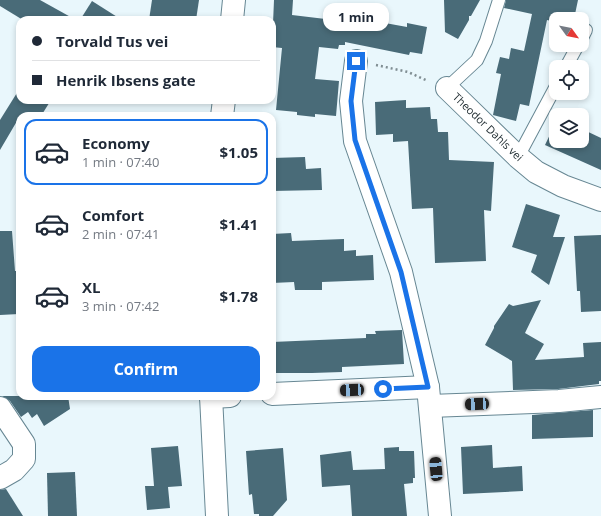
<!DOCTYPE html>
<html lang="en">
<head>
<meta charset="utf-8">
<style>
  :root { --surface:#fff; --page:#f6f6f7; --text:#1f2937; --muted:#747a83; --line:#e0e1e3; --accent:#1a73e8 }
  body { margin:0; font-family:"Open Sans",sans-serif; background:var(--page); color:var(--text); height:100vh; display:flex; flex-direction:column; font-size:15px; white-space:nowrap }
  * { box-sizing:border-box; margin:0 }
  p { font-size:13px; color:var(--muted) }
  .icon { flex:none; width:22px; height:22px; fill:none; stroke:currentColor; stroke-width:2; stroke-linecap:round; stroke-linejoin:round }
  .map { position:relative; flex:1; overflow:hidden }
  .sheet { position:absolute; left:16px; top:112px; width:260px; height:288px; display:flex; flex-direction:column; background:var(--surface); border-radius:12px; box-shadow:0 2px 6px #0003 }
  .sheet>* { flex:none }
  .guide { position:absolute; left:16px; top:16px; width:260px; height:88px; border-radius:12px; box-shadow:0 2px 6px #0003; display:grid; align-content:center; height:88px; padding:0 16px; background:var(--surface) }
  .needle { width:26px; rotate:123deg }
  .controls { position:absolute; left:549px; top:12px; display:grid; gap:8px }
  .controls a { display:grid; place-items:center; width:40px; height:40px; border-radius:8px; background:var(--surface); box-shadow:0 2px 6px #0003; font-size:20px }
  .end { position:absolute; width:18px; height:18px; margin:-9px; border:5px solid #1a73e8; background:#fff; box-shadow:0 0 0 2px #fff }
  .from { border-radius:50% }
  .bubble { position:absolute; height:28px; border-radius:12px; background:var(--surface); box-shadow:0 2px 6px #0003; font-size:13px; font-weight:700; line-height:28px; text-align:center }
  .car { position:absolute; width:12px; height:24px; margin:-12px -6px; border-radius:5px; box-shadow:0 0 3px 1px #0007; background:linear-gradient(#222 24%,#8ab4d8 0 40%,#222 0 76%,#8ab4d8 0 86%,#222 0) }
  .guide b { display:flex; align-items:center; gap:14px; height:38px; font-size:15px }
  .guide b+b { border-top:1px solid var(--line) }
  .guide i { width:10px; height:10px; background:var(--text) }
  ul { padding:7px 0 0; list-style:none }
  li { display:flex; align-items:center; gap:12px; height:66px; margin:0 8px 6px; padding:0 8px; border:2px solid transparent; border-radius:12px }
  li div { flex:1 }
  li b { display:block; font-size:15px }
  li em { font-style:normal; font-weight:700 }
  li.on { border-color:var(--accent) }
  li>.icon { width:36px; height:36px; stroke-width:1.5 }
  .action { display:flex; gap:8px; margin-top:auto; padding:8px 16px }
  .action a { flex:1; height:46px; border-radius:12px; background:var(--accent); color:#fff; font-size:16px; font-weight:700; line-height:46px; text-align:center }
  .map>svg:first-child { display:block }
</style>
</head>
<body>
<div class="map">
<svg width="601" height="516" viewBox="0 0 601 516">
  <rect width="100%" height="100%" fill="#e9f7fc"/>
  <g fill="#496b78">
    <path d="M0,0H40L76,20H23L0,6Z"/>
    <path d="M152,0H199L196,20H149Z"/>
    <path d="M274,0H293L292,15L384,26L385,23L407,27V23L427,27L422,54L410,52L409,55L345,42V45H339L338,49L319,47L315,79L339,81L336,116L315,114V117L297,115V112L276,110L282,48L272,47Z"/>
    <path d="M444,0H480L471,16H469V20L458,39L445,32Z"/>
    <path d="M506,0H578L574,19H556L555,22L547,20L529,106L520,104L516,121L493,115L501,74L496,73L500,57L509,59L511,48L524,51L532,14L504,8Z"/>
    <path d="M92,1L122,20H80Z"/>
    <path d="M20,88V100H51L41,116H20L0,150V120Z"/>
    <path d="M406,100V108L430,107L431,119H437L438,132H448L449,160L494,162L491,211L484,210L486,261L435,263L433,208L412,209L408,141L393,142V134L376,135L375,102Z"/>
    <path d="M556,122V141H582V129L601,138V170L545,145Z"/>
    <path d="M305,157L306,169L321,168L322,190L272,191V158Z"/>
    <path d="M526,204L560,215L553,237H565L549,285L531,272L537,255L512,247Z"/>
    <path d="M0,231H12L15,271H20V288L17,289L19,314L0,315Z"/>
    <path d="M291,233L292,241L344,239V251L356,250V256L373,255L374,280L322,282V290H295L294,282L272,283V234Z"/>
    <path d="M601,235V311L581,312L580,291H577L574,236Z"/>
    <path d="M541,300L525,333L544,344L535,360L584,357L583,343L601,342V381H599V384L558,389L513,390L512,361L485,345L494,328V326L509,304L513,306Z"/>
    <path d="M402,330L404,364L342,367V372L312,373H275L274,369H272V342L366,338V334H376L375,331Z"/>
    <path d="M2,396H68L70,409L44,426L37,414L32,418L28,412L21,417L10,401Z"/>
    <path d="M593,410V437L532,439V415Z"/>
    <path d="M492,445L493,468L522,466L523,491L463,494L461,447Z"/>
    <path d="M178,446L182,486L168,487L170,508L147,510L145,486H154L151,448Z"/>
    <path d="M399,447V451H414L415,478H413V483L404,484L407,516H352L350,485L322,487L320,455L351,451L353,470L385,469L384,448Z"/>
    <path d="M283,448L287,500L273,516H259V514H254L252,494L249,495L246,451Z"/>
    <path d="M75,472L77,516H48L47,473Z"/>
    <path d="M6,489L23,516H0V490Z"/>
  </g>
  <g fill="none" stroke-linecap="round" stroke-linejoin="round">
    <g stroke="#678793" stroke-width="14">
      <g id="lane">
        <path d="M582,38L586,30"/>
        <path d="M566,67L578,45"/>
        <path d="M447,88L477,60L486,41L499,0"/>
        <path d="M518,157L556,86"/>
      </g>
    </g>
    <g stroke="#678793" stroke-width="24">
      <g id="street">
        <path d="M356,61L351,101L355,141L401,272L428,387L440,516"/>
        <path d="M447,88L518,157L536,172L563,186L601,200"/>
        <path d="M272,394L428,387"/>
        <path d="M211,397L230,396"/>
        <path d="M430,406L559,401L601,397"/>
        <path d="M0,408L24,444V459L14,470L0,478"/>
      </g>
    </g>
    <g stroke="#678793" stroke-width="24">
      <g id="secondary">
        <path d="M232,20L234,0"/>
        <path d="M222,116L224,100"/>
        <path d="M211,396L217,516"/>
      </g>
    </g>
    <path stroke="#808e93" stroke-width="2.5" stroke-dasharray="2 3" stroke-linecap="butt" d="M376,65L408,72L428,81"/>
    <use href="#lane" stroke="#fff" stroke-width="12"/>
    <use href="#street" stroke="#fff" stroke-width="22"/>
    <use href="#secondary" stroke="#fff" stroke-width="22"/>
  </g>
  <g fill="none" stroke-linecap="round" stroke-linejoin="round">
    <path stroke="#1a73e8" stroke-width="5" d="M356,61L351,101L355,140L401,272L428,387L383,389"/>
  </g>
  <g text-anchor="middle" stroke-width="4" stroke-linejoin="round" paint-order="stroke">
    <g font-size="11" fill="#1c292e" stroke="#fff">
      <text transform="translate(488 127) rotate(44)" y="4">Theodor Dahls vei</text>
    </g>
  </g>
</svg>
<div class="controls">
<a><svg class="needle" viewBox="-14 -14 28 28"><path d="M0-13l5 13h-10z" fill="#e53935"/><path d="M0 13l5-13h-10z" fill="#747a83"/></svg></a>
<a><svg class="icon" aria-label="locate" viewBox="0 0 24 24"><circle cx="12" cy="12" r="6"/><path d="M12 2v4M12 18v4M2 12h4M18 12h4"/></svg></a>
<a><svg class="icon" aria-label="layers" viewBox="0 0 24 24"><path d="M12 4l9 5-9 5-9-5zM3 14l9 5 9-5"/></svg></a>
</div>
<i class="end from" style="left:383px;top:389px"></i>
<i class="end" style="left:356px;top:61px"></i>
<div class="bubble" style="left:323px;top:3px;width:66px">1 min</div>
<i class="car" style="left:352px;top:390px;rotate:267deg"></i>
<i class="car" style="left:477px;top:404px;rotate:267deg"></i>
<i class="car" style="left:436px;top:469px;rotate:355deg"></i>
<div class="guide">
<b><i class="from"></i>Torvald Tus vei</b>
<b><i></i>Henrik Ibsens gate</b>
</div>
<section class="sheet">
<ul>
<li class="on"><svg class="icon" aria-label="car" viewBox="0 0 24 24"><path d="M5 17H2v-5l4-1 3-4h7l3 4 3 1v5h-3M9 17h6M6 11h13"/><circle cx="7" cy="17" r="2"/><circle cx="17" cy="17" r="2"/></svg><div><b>Economy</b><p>1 min · 07:40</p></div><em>$1.05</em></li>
<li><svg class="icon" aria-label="car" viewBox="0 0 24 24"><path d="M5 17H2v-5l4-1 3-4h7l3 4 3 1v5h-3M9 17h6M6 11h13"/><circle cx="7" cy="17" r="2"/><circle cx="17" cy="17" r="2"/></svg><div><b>Comfort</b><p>2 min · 07:41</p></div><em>$1.41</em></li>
<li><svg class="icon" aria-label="car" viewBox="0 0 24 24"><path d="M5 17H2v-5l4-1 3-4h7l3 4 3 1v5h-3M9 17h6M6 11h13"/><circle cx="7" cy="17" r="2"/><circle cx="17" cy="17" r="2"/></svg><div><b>XL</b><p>3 min · 07:42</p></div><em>$1.78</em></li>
</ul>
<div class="action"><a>Confirm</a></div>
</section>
</div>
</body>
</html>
